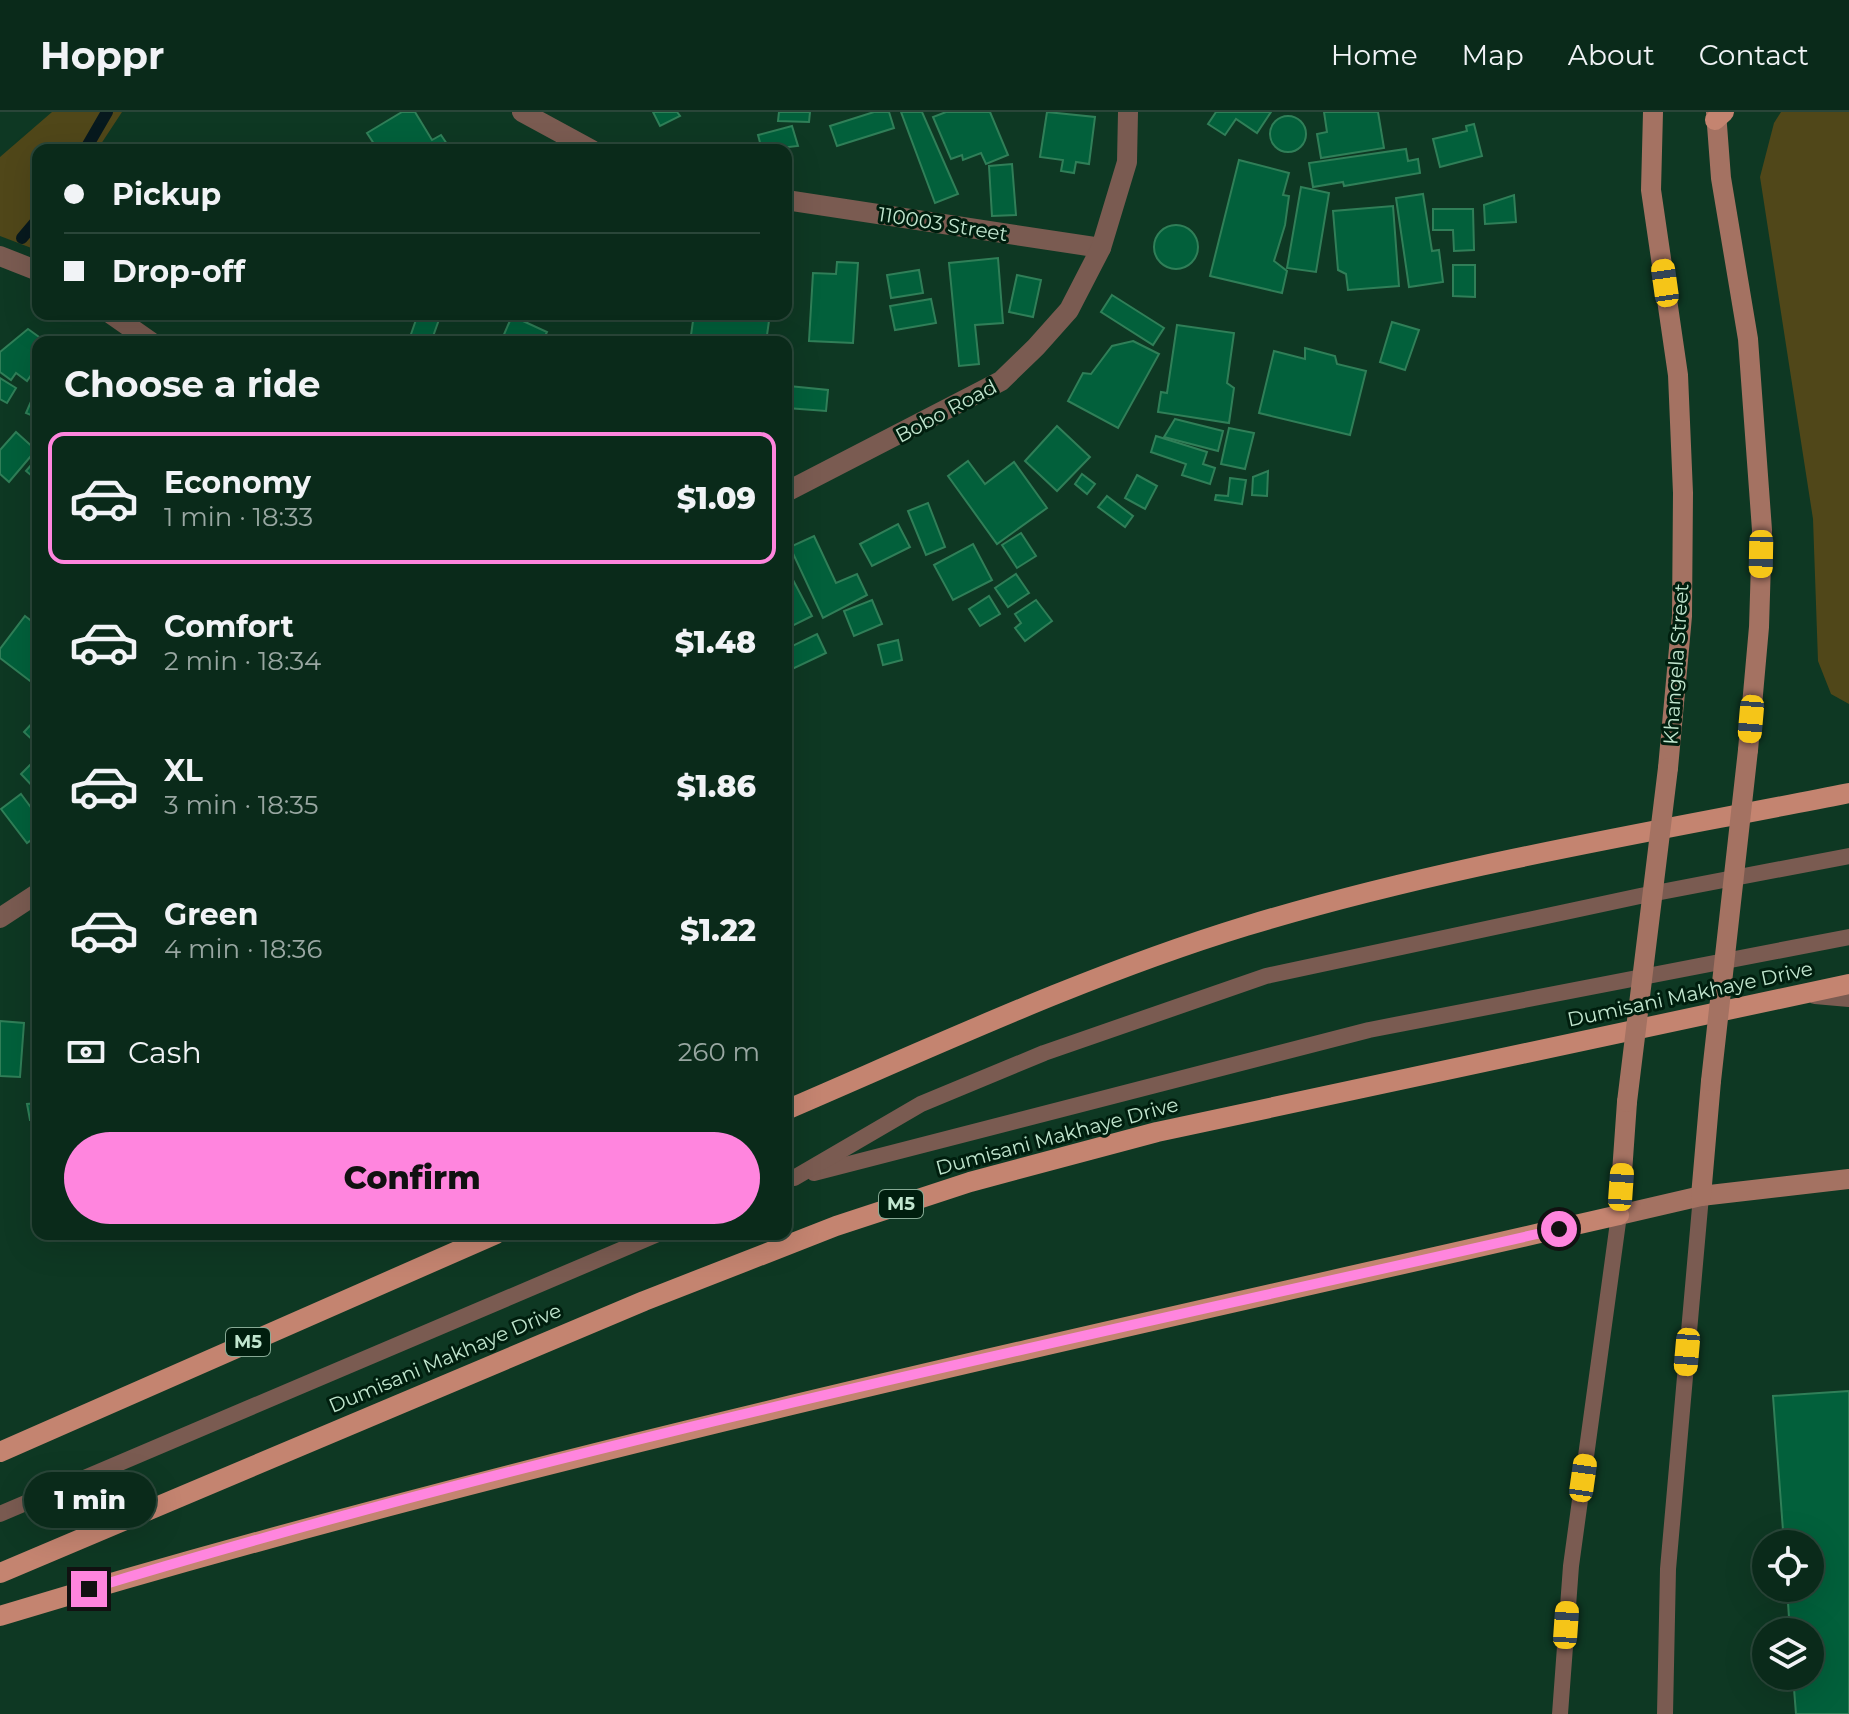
<!DOCTYPE html>
<html lang="en">
<head>
<meta charset="utf-8">
<style>
  :root { --surface:#0a2a1a; --page:#183627; --text:#f1f3f6; --muted:#99a7a2; --line:#2a4639; --accent:#ff85de }
  body { margin:0; font-family:Montserrat,sans-serif; background:var(--page); color:var(--text); height:100vh; display:flex; flex-direction:column; font-size:30px; white-space:nowrap }
  * { box-sizing:border-box; margin:0 }
  p { font-size:26px; color:var(--muted) }
  .icon { flex:none; width:44px; height:44px; fill:none; stroke:currentColor; stroke-width:2; stroke-linecap:round; stroke-linejoin:round }
  .map { position:relative; flex:1; overflow:hidden }
  .side { position:absolute; left:32px; top:224px; width:760px; height:904px; display:flex; flex-direction:column; background:var(--surface); border-radius:16px; box-shadow:0 8px 32px #0002,0 0 0 2px var(--line) }
  .side>* { flex:none }
  .hud { position:absolute; left:32px; top:32px; width:760px; height:176px; border-radius:16px; box-shadow:0 8px 32px #0002,0 0 0 2px var(--line); display:grid; align-content:center; height:176px; padding:0 32px; background:var(--surface) }
  .tools { position:absolute; left:1752px; top:1418px; display:grid; gap:16px }
  .tools a { display:grid; place-items:center; width:72px; height:72px; border-radius:50%; background:var(--surface); box-shadow:0 8px 32px #0002,0 0 0 2px var(--line); font-size:40px }
  .end { position:absolute; width:36px; height:36px; margin:-18px; border:10px solid #ff85de; background:#111; box-shadow:0 0 0 4px #111 }
  .from { border-radius:50% }
  .bubble { position:absolute; height:56px; border-radius:28px; background:var(--surface); box-shadow:0 8px 32px #0002,0 0 0 2px var(--line); font-size:26px; font-weight:800; line-height:56px; text-align:center }
  .car { position:absolute; width:24px; height:48px; margin:-24px -12px; border-radius:10px; box-shadow:0 0 6px 2px #0007; background:linear-gradient(#f5c518 24%,#345 0 40%,#f5c518 0 76%,#345 0 86%,#f5c518 0) }
  .hud b { display:flex; align-items:center; gap:28px; height:76px; font-size:30px }
  .hud b+b { border-top:2px solid var(--line) }
  .hud i { width:20px; height:20px; background:var(--text) }
  ul { padding:0; list-style:none }
  li { display:flex; align-items:center; gap:24px; height:132px; margin:0 16px 12px; padding:0 16px; border:4px solid transparent; border-radius:16px }
  li div { flex:1 }
  li b { display:block; font-size:30px }
  li em { font-style:normal; font-weight:800 }
  li.on { border-color:var(--accent) }
  li>.icon { width:72px; height:72px; stroke-width:1.5 }
  h2 { padding:0 32px; font-size:36px; line-height:96px }
  .pay { display:flex; align-items:center; gap:20px; height:88px; padding:0 32px; font-size:30px }
  .pay p { margin-inline-start:auto }
  .action { display:flex; gap:16px; margin-top:auto; padding:16px 32px }
  .action a { flex:1; height:92px; border-radius:48px; background:var(--accent); color:#111; font-size:32px; font-weight:800; line-height:92px; text-align:center }
  header { display:flex; align-items:center; gap:48px; box-sizing:border-box; height:112px; padding:0 40px; background:var(--surface); border-bottom:2px solid var(--line) }
  header strong { font-size:38px }
  nav { display:flex; gap:44px; margin-inline-start:auto; font-size:28px }
  .map>svg:first-child { display:block }
</style>
</head>
<body>
<header>
<strong>Hoppr</strong>
<nav><a>Home</a><a>Map</a><a>About</a><a>Contact</a></nav>
</header>
<div class="map">
<svg width="1849" height="1602" viewBox="0 0 1849 1602">
  <rect width="100%" height="100%" fill="#0e3823"/>
  <g fill="#504719">
    <path d="M52,0H122L97,38H38V130L34,137L0,124V45Z"/>
    <path d="M1781,0H1849V592L1831,582L1818,549L1813,407L1760,65L1774,11Z"/>
  </g>
  <g fill="none" stroke-linecap="round" stroke-linejoin="round">
    <g stroke="#07191e" stroke-width="12">
      <path d="M85,38L107,0"/>
      <path d="M22,126L38,107"/>
    </g>
  </g>
  <g fill="#02603b" stroke="#307f58" stroke-width="2">
    <path d="M402,0H415L432,28L441,23L451,38H378L367,21Z"/>
    <path d="M653,0H677L680,4L660,14Z"/>
    <path d="M779,0H810L809,10L778,9Z"/>
    <path d="M874,0H889L894,16L837,34L830,14Z"/>
    <path d="M901,0H922L958,82L935,91Z"/>
    <path d="M946,0H990L1008,43L986,52L981,41L963,48L962,43L951,47L933,5Z"/>
    <path d="M1047,0L1095,5L1089,52L1076,50L1074,61L1061,59L1063,48L1040,45Z"/>
    <path d="M1216,0H1271L1257,21L1236,7L1225,23L1208,12Z"/>
    <path d="M1324,0H1378L1384,36L1321,46L1317,22L1327,20Z"/>
    <circle cx="1288" cy="22" r="18"/>
    <path d="M1474,12L1482,44L1440,55L1433,27L1467,19L1466,14Z"/>
    <path d="M792,14L798,34L762,38L758,23Z"/>
    <path d="M1406,37L1408,49L1418,47L1420,61L1344,74L1343,70L1313,75L1309,51Z"/>
    <path d="M1239,48L1289,61L1283,83L1289,84L1285,113L1274,149L1287,159L1282,181L1210,164Z"/>
    <path d="M1012,52L1016,103L992,104L989,54Z"/>
    <path d="M1301,75L1329,81L1316,160L1287,156Z"/>
    <path d="M1423,82L1432,139L1439,138L1443,170L1409,175L1396,86Z"/>
    <path d="M1514,83L1516,110L1485,112L1484,93Z"/>
    <path d="M1393,94L1399,174L1348,178L1346,162L1338,158L1333,99Z"/>
    <path d="M1433,97H1473L1474,138L1454,139L1453,118H1433Z"/>
    <circle cx="1176" cy="135" r="22"/>
    <path d="M998,146L1003,211L975,213L979,252L959,254L949,151Z"/>
    <path d="M837,150L858,151L853,231L809,229L813,161L836,162Z"/>
    <path d="M1453,153H1475V185L1453,184Z"/>
    <path d="M919,158L923,181L891,186L887,163Z"/>
    <path d="M1017,163L1041,168L1033,205L1009,200Z"/>
    <path d="M1112,183L1164,216L1153,233L1101,200Z"/>
    <path d="M931,187L936,211L895,218L890,194Z"/>
    <path d="M418,202H441L431,230H417L410,225Z"/>
    <path d="M628,202H667V207Z"/>
    <path d="M694,202H770L766,230H690Z"/>
    <path d="M512,204L547,220L542,230H505L502,227Z"/>
    <path d="M1392,210L1419,218L1405,258L1380,250Z"/>
    <path d="M1177,213L1234,221L1227,271L1234,276L1229,311L1158,300L1161,280L1167,281Z"/>
    <path d="M28,217L46,230H38V253L27,269L16,261L11,268L0,260V240Z"/>
    <path d="M1133,229L1159,242L1118,316L1068,289L1083,261L1091,262L1112,234Z"/>
    <path d="M1305,236L1335,244L1337,252L1366,259L1350,323L1259,301L1274,239L1305,247Z"/>
    <path d="M0,266L16,276L7,291L0,287Z"/>
    <path d="M789,274L828,278L826,299L787,296Z"/>
    <path d="M36,278L38,279V306L26,301Z"/>
    <path d="M1175,307L1223,319L1218,339L1164,325Z"/>
    <path d="M1057,314L1090,345L1057,379L1025,349Z"/>
    <path d="M1229,316L1254,321L1245,357L1221,352Z"/>
    <path d="M16,320L36,338L9,370L0,362V338Z"/>
    <path d="M1156,324L1207,340L1203,352L1215,356L1210,372L1182,363L1186,352L1151,340Z"/>
    <path d="M38,345V369L26,359Z"/>
    <path d="M968,349L985,372L1014,350L1047,396L997,432L948,364Z"/>
    <path d="M1268,359L1267,384L1252,383L1253,365Z"/>
    <path d="M1082,362L1095,372L1087,382L1075,372Z"/>
    <path d="M1137,363L1157,374L1145,397L1125,386Z"/>
    <path d="M1230,366L1246,368L1242,392L1215,388L1216,383L1228,384Z"/>
    <path d="M1107,384L1133,404L1125,415L1098,395Z"/>
    <path d="M928,391L945,435L926,443L908,399Z"/>
    <path d="M898,412L910,435L872,454L860,432Z"/>
    <path d="M1021,421L1036,444L1017,456L1002,433Z"/>
    <path d="M814,424L836,471L857,462L867,483L823,506L790,435Z"/>
    <path d="M973,432L992,468L953,488L934,453Z"/>
    <path d="M1016,462L1029,481L1008,495L995,476Z"/>
    <path d="M792,466L812,504L790,515L786,506V469Z"/>
    <path d="M989,484L1000,502L980,514L969,497Z"/>
    <path d="M872,488L882,512L854,524L844,499Z"/>
    <path d="M1036,488L1052,509L1025,529L1015,516L1021,511L1015,502Z"/>
    <path d="M25,504L38,514V575L0,546V537Z"/>
    <path d="M817,522L826,541L788,559L786,537Z"/>
    <path d="M898,528L902,548L883,553L878,533Z"/>
    <path d="M36,607L38,608V633L24,620Z"/>
    <path d="M38,645V679H37L21,662Z"/>
    <path d="M21,682L38,705V723L27,731L1,697Z"/>
    <path d="M0,909L24,911L20,965L0,964Z"/>
    <path d="M38,991V1008H30L27,992Z"/>
    <path d="M1849,1279V1602H1796L1793,1564H1810V1520H1790L1787,1476H1810V1432H1784L1773,1284Z"/>
  </g>
  <g fill="none" stroke-linecap="round" stroke-linejoin="round">
    <g stroke="#7a5b51" stroke-width="16">
      <path d="M1815,884L1849,887"/>
      <path d="M814,1061L1369,918L1849,825"/>
      <path d="M794,1066L921,992L1044,941L1266,864L1640,784L1849,744"/>
      <path d="M0,1402L658,1122"/>
      <path d="M1560,1602L1571,1454L1619,1103"/>
      <path d="M1665,1602L1668,1457L1701,1084"/>
    </g>
    <g stroke="#7a5b51" stroke-width="20">
      <path d="M522,0L592,38"/>
      <path d="M786,88L1101,136"/>
      <path d="M0,144L38,159"/>
      <path d="M111,202L151,230"/>
      <path d="M786,380L1001,269L1036,235L1069,198L1101,136L1127,50L1128,0"/>
      <path d="M0,806L38,781"/>
    </g>
    <g stroke="#a47262" stroke-width="20">
      <path d="M1653,0L1651,78L1678,263L1683,381L1682,504L1668,656"/>
      <path d="M1716,0L1721,66L1748,227L1762,418L1759,515L1748,638"/>
      <path d="M1627,990L1619,1103L1701,1084L1849,1067"/>
      <path d="M1701,1084L1711,969"/>
    </g>
    <g stroke="#c48470" stroke-width="20">
      <path d="M1715,8L1724,0"/>
      <path d="M786,998C937,933 1089,862 1246,814C1443,754 1648,721 1849,681"/>
      <path d="M0,1340L496,1122"/>
      <path d="M0,1461L644,1189L836,1114L970,1070L1157,1020L1849,872"/>
      <path d="M0,1504C533,1343 1077,1227 1619,1103"/>
    </g>
    <g stroke="#a47262" stroke-width="20">
      <path d="M1711,969L1748,638"/>
      <path d="M1627,990L1668,656"/>
    </g>
  </g>
  <g fill="none" stroke-linecap="round" stroke-linejoin="round">
    <path stroke="#ff85de" stroke-width="10" d="M89,1477C571,1330 1068,1229 1559,1117"/>
  </g>
  <g text-anchor="middle" stroke-width="6" stroke-linejoin="round" paint-order="stroke">
    <g fill="#001e0e" stroke="#87aa95" stroke-width="2">
      <rect x="879" y="1078" width="44" height="28" rx="6"/>
      <rect x="226" y="1216" width="44" height="28" rx="6"/>
    </g>
    <g font-size="18" font-weight="bold" fill="#c1e6cf">
      <text x="901" y="1098">M5</text>
      <text x="248" y="1236">M5</text>
    </g>
    <g font-size="20" fill="#c1e6cf" stroke="#001e0e">
      <text transform="translate(943 112) rotate(9)" y="7">110003 Street</text>
      <text transform="translate(946 299) rotate(-28)" y="7">Bobo Road</text>
      <text transform="translate(1676 552) rotate(-86)" y="7">Khangela Street</text>
      <text transform="translate(1690 882) rotate(-12)" y="7">Dumisani Makhaye Drive</text>
      <text transform="translate(1057 1024) rotate(-15)" y="7">Dumisani Makhaye Drive</text>
      <text transform="translate(445 1246) rotate(-23)" y="7">Dumisani Makhaye Drive</text>
    </g>
  </g>
</svg>
<div class="tools">
<a><svg class="icon" aria-label="locate" viewBox="0 0 24 24"><circle cx="12" cy="12" r="6"/><path d="M12 2v4M12 18v4M2 12h4M18 12h4"/></svg></a>
<a><svg class="icon" aria-label="layers" viewBox="0 0 24 24"><path d="M12 4l9 5-9 5-9-5zM3 14l9 5 9-5"/></svg></a>
</div>
<i class="end from" style="left:1559px;top:1117px"></i>
<i class="end" style="left:89px;top:1477px"></i>
<div class="bubble" style="left:24px;top:1360px;width:132px">1 min</div>
<i class="car" style="left:1665px;top:171px;rotate:352deg"></i>
<i class="car" style="left:1761px;top:442px;rotate:181deg"></i>
<i class="car" style="left:1751px;top:607px;rotate:185deg"></i>
<i class="car" style="left:1621px;top:1075px;rotate:4deg"></i>
<i class="car" style="left:1687px;top:1240px;rotate:185deg"></i>
<i class="car" style="left:1583px;top:1366px;rotate:8deg"></i>
<i class="car" style="left:1566px;top:1513px;rotate:4deg"></i>
<div class="hud">
<b><i class="from"></i>Pickup</b>
<b><i></i>Drop-off</b>
</div>
<section class="side">
<h2>Choose a ride</h2>
<ul>
<li class="on"><svg class="icon" aria-label="car" viewBox="0 0 24 24"><path d="M5 17H2v-5l4-1 3-4h7l3 4 3 1v5h-3M9 17h6M6 11h13"/><circle cx="7" cy="17" r="2"/><circle cx="17" cy="17" r="2"/></svg><div><b>Economy</b><p>1 min · 18:33</p></div><em>$1.09</em></li>
<li><svg class="icon" aria-label="car" viewBox="0 0 24 24"><path d="M5 17H2v-5l4-1 3-4h7l3 4 3 1v5h-3M9 17h6M6 11h13"/><circle cx="7" cy="17" r="2"/><circle cx="17" cy="17" r="2"/></svg><div><b>Comfort</b><p>2 min · 18:34</p></div><em>$1.48</em></li>
<li><svg class="icon" aria-label="car" viewBox="0 0 24 24"><path d="M5 17H2v-5l4-1 3-4h7l3 4 3 1v5h-3M9 17h6M6 11h13"/><circle cx="7" cy="17" r="2"/><circle cx="17" cy="17" r="2"/></svg><div><b>XL</b><p>3 min · 18:35</p></div><em>$1.86</em></li>
<li><svg class="icon" aria-label="car" viewBox="0 0 24 24"><path d="M5 17H2v-5l4-1 3-4h7l3 4 3 1v5h-3M9 17h6M6 11h13"/><circle cx="7" cy="17" r="2"/><circle cx="17" cy="17" r="2"/></svg><div><b>Green</b><p>4 min · 18:36</p></div><em>$1.22</em></li>
</ul>
<div class="pay"><svg class="icon" aria-label="cash" viewBox="0 0 24 24"><path d="M3 7h18v10H3z"/><circle cx="12" cy="12" r="2"/></svg>Cash<p>260 m</p></div>
<div class="action"><a>Confirm</a></div>
</section>
</div>
</body>
</html>
